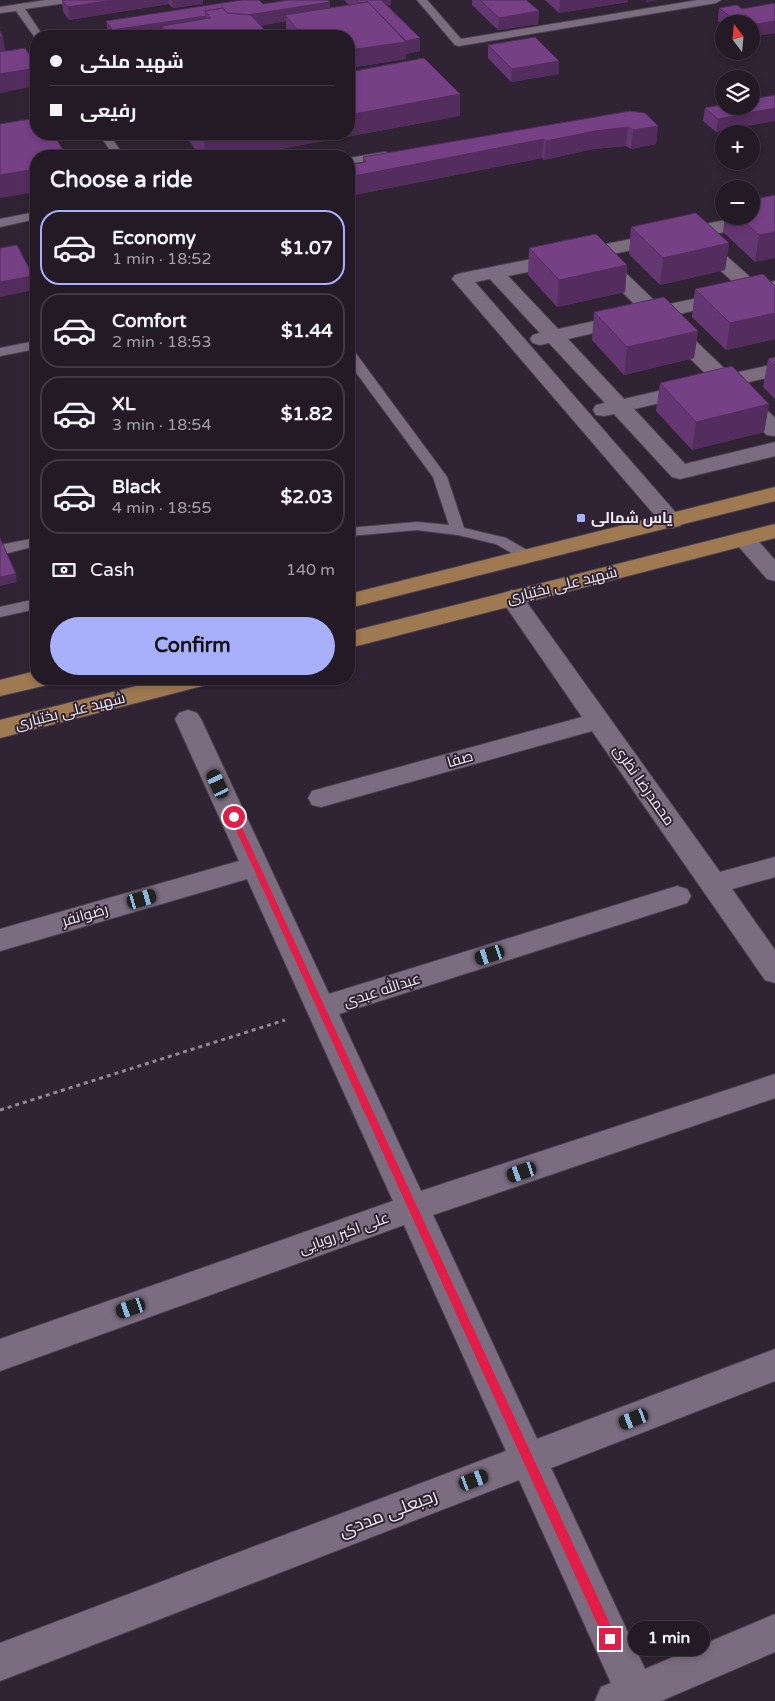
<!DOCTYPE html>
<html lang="en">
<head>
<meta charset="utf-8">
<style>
  :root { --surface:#241a26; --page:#302732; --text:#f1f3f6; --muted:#a3a1a7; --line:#413843; --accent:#a8b0fc }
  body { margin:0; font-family:"Varela Round",Cairo,sans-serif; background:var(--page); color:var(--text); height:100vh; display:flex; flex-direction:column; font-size:19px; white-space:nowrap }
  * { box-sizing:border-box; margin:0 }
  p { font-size:16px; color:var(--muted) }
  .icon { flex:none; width:28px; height:28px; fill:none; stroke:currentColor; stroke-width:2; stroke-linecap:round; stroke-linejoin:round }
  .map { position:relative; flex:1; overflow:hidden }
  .drawer { position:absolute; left:30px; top:150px; width:325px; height:535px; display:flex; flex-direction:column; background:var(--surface); border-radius:20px; box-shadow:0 2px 8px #0003,0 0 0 1px var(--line) }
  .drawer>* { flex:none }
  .hud { position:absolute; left:30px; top:30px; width:325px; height:110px; border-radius:20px; box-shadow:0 2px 8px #0003,0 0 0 1px var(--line); display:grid; align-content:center; height:110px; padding:0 20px; background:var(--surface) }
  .needle { width:32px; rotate:344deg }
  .controls { position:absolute; left:715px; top:15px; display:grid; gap:10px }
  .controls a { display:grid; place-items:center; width:45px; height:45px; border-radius:50%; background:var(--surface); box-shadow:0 2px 8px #0003,0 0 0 1px var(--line); font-size:25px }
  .end { position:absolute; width:22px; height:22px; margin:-11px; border:6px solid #e11d48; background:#fff; box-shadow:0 0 0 2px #fff }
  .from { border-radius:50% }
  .bubble { position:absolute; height:35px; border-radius:18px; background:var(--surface); box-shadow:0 2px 8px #0003,0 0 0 1px var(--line); font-size:16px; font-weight:700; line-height:35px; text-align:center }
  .car { position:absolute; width:15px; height:30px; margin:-15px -8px; border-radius:6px; box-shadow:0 0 4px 1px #0007; background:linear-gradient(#222 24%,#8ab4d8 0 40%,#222 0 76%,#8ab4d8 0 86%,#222 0) }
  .hud b { display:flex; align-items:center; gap:18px; height:48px; font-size:19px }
  .hud b+b { border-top:1px solid var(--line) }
  .hud i { width:12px; height:12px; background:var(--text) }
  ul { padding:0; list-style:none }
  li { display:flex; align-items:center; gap:15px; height:75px; margin:0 10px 8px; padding:0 10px; border:2px solid var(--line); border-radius:20px }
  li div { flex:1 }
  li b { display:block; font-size:19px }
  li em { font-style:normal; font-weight:700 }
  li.on { border-color:var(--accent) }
  li>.icon { width:45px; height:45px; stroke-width:1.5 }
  h2 { padding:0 20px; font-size:22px; line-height:60px }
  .pay { display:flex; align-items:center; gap:12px; height:55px; padding:0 20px; font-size:19px }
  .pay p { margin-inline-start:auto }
  .cta { display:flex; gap:10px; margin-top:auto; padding:10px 20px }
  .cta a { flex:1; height:58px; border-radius:30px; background:var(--accent); color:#111; font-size:20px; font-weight:700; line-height:58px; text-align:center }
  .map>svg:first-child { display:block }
</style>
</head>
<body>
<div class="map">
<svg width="775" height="1701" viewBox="0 0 775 1701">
  <rect width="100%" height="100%" fill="#302333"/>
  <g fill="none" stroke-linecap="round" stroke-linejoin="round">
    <g stroke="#4c4250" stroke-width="2">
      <g id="lane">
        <path d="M46,0H71L66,3L25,9L43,36H36V39L16,11L0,13V7Z"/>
        <path d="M417,0H427L461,39L698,0H721L716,3L459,46L455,45Z"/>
        <path d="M99,134H109L124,156H114Z"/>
        <path d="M385,152L389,153V157L349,164V158Z"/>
        <path d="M36,212V219L0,227V219Z"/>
        <path d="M36,341V349L0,356V348Z"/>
        <path d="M349,350L354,351L447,477L464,528L506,538L532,553L534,556L532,559H522L496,544L458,535L417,530L349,536V528L417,522L449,525L433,477L349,363Z"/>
        <path d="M36,538V546L0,555V545Z"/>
        <path d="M36,599V609L0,617V607Z"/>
      </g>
    </g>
    <g stroke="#4c4250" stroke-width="2">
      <g id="street">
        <path d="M775,210V222L704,236L759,285L775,281V293L770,294L775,299V315L768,313L751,298L670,316L730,374L775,364V376L740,384L775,418V436L767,435L721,389L634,409L685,464L775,442V456L680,479L672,477L614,414L604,416L596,415L593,410L596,405L605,403L549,343L540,345L533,343L530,339L533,335L540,333L490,279L475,282L683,521L680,526L672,528L664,526L452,279L455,275L462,273ZM689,239L691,244L741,289L660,306L607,255ZM590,259L641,311L558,329L508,276ZM651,320L711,379L624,399L568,339Z"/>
        <path d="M744,532L752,534L775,560V581L767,579L732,539L736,534Z"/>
        <path d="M512,590L520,593L720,872L775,857V877L732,889L775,950V983L765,980L592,731L321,807L312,805L308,798L312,791L582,717L500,598L504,593Z"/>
        <path d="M188,710L197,713L201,719L329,994L677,886L687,889L691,896L687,903L339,1014L421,1191L775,1074V1098L433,1215L537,1439L775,1349V1381L551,1468L645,1669L775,1614V1652L661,1701H595L601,1687L611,1683L519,1480L0,1681V1643L506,1451L404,1225L0,1371V1339L393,1201L247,879L0,951V929L239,861L175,719L179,713Z"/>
      </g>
    </g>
    <g stroke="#4c4250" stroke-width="2">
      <g id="primary">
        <path d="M775,487V501L349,608V594Z"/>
        <path d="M775,524V538L349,648V632Z"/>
        <path d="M36,671V679H50L47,685L0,696V680Z"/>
        <path d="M165,679H210L206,685L0,738V720Z"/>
      </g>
    </g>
    <path stroke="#928895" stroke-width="3" stroke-dasharray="4 4" stroke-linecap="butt" d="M0,1110L285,1020"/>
    <use href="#lane" fill="#7b6c80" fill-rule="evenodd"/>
    <use href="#street" fill="#7b6c80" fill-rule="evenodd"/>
    <use href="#primary" fill="#9e7951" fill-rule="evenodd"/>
  </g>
  <g fill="#653772">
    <path d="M62,0H203V4L173,8L169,4L69,20L63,11Z"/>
    <path d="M285,0H328L330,8L349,5L344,0H391V5H387L420,38V51L406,54V59L349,68V36H289L286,32V21L260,26L270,36H163V35L156,36H95L108,34L106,21L263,4L286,1Z"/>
    <path d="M472,0H526L539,11L538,24L498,30L472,5Z"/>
    <path d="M545,0H628V2L559,13Z"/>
    <path d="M775,3V33L756,36L751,33V24H724V26L718,21L719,8L742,9Z"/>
    <path d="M488,45L559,74L511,82L488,58Z"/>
    <path d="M775,95L716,132L703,121L705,108Z"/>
    <path d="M630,111L658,126L656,144L631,149L626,146L593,149L544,160L542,158L349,196V165L363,162V157Z"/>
    <path d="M460,116L242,156H200L184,134H349Z"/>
    <path d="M775,195L755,262L723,232L725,216H751Z"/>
    <path d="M631,227L729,243L725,270L660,285L629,254Z"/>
    <path d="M529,248L627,265L625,292L557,307L528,275Z"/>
    <path d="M775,286V339L726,350L692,317L695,289Z"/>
    <path d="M594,312L698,331L694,358L624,375L592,340Z"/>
    <path d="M775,357V399L763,387L768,359Z"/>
    <path d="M660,383L769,404L764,432L692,450L656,411Z"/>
  </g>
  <g fill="#532d5d">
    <path d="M113,0H169V4L69,20L68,7Z"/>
    <path d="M172,0H203V4L173,8Z"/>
    <path d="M376,0H391V5L376,7Z"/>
    <path d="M560,0H628V2L559,13Z"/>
    <path d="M646,0H658L646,2Z"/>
    <path d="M330,2V14L285,15L286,21L228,31L227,18Z"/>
    <path d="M539,11L538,24L498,30L499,18Z"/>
    <path d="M746,15L745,24H731L732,18Z"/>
    <path d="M206,16L207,28L162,26L163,35L156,36H113L112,30Z"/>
    <path d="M775,21V33L756,36L757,24Z"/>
    <path d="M0,37H3L6,54L0,55Z"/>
    <path d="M420,38V51L406,54V59L349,68V50Z"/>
    <path d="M559,61V74L511,82L512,69Z"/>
    <path d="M36,68V86L0,93V74Z"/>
    <path d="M460,94V116L242,156H205L204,141L244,134H349V115Z"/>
    <path d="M775,108V121L716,132L718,119Z"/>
    <path d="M658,126L656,144L631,149L633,130Z"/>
    <path d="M628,127L626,146L593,149L544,160L546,141L595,131Z"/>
    <path d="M544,139L542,158L349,196V177Z"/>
    <path d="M36,169V192L0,198V175Z"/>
    <path d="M775,232V258L755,262L759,235Z"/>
    <path d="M729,243L725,270L660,285L663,258Z"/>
    <path d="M627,265L625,292L557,307L559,280Z"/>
    <path d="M33,276L35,290L0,297V282Z"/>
    <path d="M775,313V339L726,350L730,323Z"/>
    <path d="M698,331L694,358L624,375L627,347Z"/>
    <path d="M769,404L764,432L692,450L696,422Z"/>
    <path d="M16,574L17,582L0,586V577Z"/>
  </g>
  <g fill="#764085" stroke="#532d5d">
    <path d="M62,0H113L68,7Z"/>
    <path d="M242,0H259L263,4L289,0H328L330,2L248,15L227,13L223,8L205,11L206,16L112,30L106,21Z"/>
    <path d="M356,0H381L420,38L406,41L368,2L359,3Z"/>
    <path d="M480,0H526L539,11L499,18Z"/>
    <path d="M368,2L406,42L349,50V36H303L285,15Z"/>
    <path d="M775,3V21L757,24L746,15L732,18L719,8L737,5L742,9Z"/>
    <path d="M223,8L227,13L251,15L270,36H170L162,26L211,18L205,11Z"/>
    <path d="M136,30L141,36H95Z"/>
    <path d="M0,31L3,37H0Z"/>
    <path d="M535,37L559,61L512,69L488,45Z"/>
    <path d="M25,48L36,65V68L0,74V52Z"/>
    <path d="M424,58L460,94L349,115V72Z"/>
    <path d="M775,95V108L718,119L705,108L724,104V106H751V99Z"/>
    <path d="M630,111L645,113L658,126L633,130L628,127L595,131L546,141L544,139L349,177V165L366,162L363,157Z"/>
    <path d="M36,118V134H53L67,156H36V169L0,175V124Z"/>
    <path d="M198,134H244L204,141Z"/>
    <path d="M775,195V232L759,235L738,216H751V200Z"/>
    <path d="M696,213L729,243L663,258L631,227Z"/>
    <path d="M596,234L627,265L559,280L529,248Z"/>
    <path d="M17,245L33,276L0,282V248Z"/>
    <path d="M763,274L775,286V313L730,323L695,289Z"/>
    <path d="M664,297L698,331L627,347L594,312Z"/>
    <path d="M775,357V366L768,359Z"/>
    <path d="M732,366L769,404L696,422L660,383Z"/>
    <path d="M0,538L16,574L0,577Z"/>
  </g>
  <path fill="#e11d48" d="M234,814L237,817L615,1635V1643H606L230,817Z"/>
  <rect fill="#a8b0fc" stroke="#302333" stroke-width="2" x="576" y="513" width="10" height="10" rx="2.5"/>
  <g text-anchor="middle" stroke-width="4" stroke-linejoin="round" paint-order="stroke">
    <g font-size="15" font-weight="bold" fill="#f3ebf6" stroke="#302333" text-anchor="start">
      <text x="591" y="523">یاس شمالی</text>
    </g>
    <g font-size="15" fill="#f3ebf6" stroke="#302333">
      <text transform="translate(562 585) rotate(-14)" y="5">شهید علی بختیاری</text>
      <text transform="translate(70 711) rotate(-14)" y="5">شهید علی بختیاری</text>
      <text transform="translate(460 759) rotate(-16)" y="5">صفا</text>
      <text transform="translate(644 785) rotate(55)" y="5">محمدرضا نظری</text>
      <text transform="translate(85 915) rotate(-16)" y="5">رضوانفر</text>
      <text transform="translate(382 990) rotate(-18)" y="5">عبدالله عبدی</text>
      <text transform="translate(344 1233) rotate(-20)" y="5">علی اکبر رویایی</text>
    </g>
    <g font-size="18" fill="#f3ebf6" stroke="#302333">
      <text transform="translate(388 1513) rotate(-21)" y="6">رجبعلی مددی</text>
    </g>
  </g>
</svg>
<div class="controls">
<a><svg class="needle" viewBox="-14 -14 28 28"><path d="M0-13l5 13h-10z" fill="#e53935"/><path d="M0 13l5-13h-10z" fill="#a3a1a7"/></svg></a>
<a><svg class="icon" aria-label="layers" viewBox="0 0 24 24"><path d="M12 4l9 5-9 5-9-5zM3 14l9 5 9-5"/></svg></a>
<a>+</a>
<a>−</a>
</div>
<i class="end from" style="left:234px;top:817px"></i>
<i class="end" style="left:610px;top:1639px"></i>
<div class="bubble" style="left:628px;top:1621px;width:82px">1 min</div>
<i class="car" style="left:218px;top:784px;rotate:335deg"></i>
<i class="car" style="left:142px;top:899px;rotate:74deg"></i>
<i class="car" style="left:490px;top:955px;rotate:252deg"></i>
<i class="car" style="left:522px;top:1172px;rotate:251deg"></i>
<i class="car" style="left:131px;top:1308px;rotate:251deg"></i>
<i class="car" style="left:634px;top:1419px;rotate:249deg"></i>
<i class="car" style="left:474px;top:1480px;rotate:69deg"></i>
<div class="hud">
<b><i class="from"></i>شهید ملکی</b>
<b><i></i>رفیعی</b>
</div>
<section class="drawer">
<h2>Choose a ride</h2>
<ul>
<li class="on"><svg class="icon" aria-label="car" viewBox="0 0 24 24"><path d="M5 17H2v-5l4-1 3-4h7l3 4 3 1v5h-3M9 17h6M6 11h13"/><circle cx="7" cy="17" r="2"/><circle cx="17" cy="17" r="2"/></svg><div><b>Economy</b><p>1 min · 18:52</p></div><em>$1.07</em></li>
<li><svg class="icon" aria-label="car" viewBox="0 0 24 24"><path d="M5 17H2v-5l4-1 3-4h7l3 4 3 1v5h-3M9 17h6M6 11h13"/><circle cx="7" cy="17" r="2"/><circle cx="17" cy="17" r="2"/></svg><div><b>Comfort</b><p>2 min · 18:53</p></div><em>$1.44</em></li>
<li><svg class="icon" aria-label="car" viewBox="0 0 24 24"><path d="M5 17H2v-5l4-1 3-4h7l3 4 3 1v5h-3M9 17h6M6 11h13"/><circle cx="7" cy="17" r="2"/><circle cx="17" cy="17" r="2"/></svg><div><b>XL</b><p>3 min · 18:54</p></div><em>$1.82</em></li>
<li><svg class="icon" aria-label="car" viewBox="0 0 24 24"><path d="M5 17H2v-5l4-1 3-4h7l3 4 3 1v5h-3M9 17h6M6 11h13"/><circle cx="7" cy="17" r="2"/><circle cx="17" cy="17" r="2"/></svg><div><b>Black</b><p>4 min · 18:55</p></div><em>$2.03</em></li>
</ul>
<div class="pay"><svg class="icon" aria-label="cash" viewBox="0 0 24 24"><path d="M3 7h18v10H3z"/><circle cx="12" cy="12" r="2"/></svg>Cash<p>140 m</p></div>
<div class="cta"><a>Confirm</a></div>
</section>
</div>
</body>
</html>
